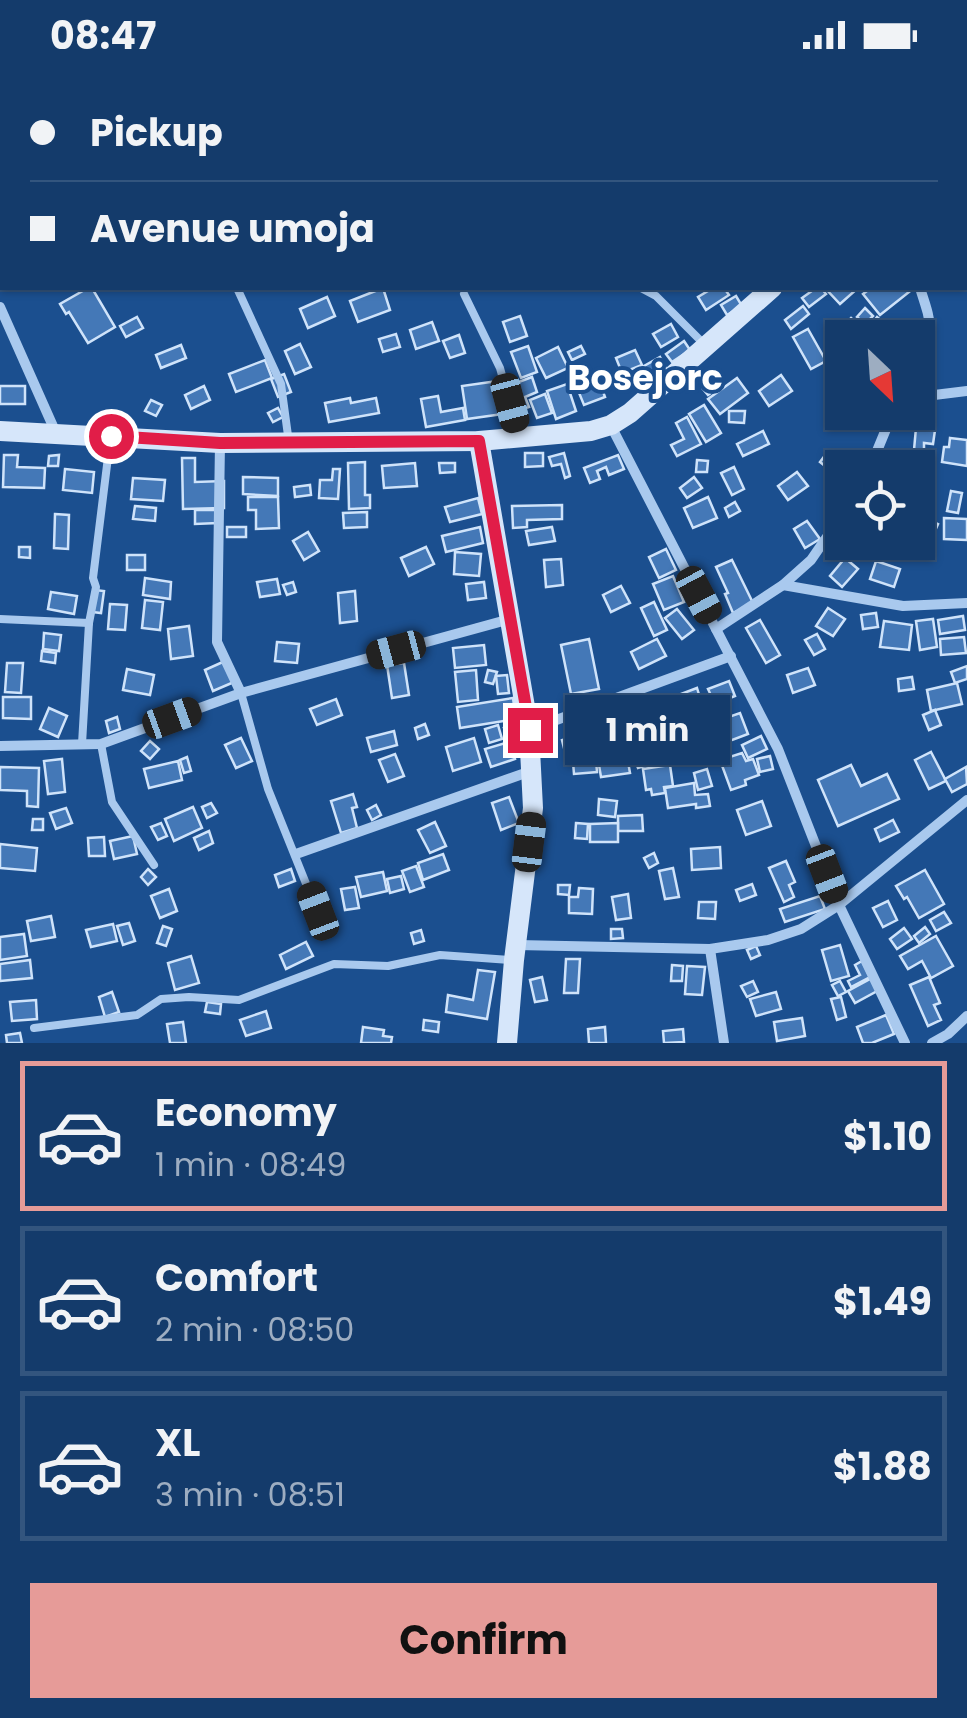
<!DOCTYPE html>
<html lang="en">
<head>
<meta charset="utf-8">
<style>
  :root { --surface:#143b6b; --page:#1d4271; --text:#f1f3f6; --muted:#9dadc1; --line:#33557e; --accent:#e69b98 }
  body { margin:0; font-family:Poppins,sans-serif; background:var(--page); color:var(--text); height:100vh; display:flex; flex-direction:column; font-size:38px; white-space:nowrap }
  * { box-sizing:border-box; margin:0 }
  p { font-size:32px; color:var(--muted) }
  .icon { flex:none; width:55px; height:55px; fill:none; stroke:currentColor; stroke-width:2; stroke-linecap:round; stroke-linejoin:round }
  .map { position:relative; height:973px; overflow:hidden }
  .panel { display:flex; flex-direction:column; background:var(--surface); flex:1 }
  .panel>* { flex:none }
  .hud { position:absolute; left:0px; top:0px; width:968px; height:220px; box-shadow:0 2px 8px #0004,0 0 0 2px var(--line); display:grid; align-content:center; height:220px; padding:0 30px; background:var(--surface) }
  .needle { width:65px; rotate:155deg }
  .tools { position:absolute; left:825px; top:250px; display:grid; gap:20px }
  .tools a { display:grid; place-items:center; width:110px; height:110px; border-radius:0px; background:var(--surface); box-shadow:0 2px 8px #0004,0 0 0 2px var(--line); font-size:50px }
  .end { position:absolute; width:45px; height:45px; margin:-22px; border:12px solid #e11d48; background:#fff; box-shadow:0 0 0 5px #fff }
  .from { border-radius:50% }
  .bubble { position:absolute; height:70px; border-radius:0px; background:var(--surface); box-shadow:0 2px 8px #0004,0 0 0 2px var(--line); font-size:32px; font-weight:700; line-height:70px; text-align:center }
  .car { position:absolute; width:30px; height:60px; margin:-30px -15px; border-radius:12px; box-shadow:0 0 8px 2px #0007; background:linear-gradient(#222 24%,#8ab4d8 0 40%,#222 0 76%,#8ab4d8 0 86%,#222 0) }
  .hud b { display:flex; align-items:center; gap:35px; height:95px; font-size:38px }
  .hud b+b { border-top:2px solid var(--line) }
  .hud i { width:25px; height:25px; background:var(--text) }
  ul { padding:18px 0 0; list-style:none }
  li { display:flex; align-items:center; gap:30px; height:150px; margin:0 20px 15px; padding:0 10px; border:5px solid var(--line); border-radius:0px }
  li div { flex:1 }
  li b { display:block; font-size:38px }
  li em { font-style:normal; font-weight:700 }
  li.current { border-color:var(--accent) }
  li>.icon { width:90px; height:90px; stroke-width:1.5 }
  .cta { display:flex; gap:20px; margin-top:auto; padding:20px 30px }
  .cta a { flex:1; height:115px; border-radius:0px; background:var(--accent); color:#111; font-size:40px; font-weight:700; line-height:115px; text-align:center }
  .status { display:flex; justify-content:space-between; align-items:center; height:70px; padding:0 50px; background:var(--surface); direction:ltr }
  .status svg { height:28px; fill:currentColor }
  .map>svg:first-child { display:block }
</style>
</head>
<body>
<div class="status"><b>08:47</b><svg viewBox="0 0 49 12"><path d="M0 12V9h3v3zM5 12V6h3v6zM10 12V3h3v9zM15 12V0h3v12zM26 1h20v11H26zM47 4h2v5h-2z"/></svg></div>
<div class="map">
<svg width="967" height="973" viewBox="0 0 967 973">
  <rect width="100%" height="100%" fill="#1b4f8f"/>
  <g fill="#4478b7" stroke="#cfe3fa" stroke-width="2.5">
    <path d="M645,0H701L694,2H646Z"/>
    <path d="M88,218H92L115,257L88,273L69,242L66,244L60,234Z"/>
    <path d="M383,218L390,240L358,252L350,231Z"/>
    <path d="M713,218H724L729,225L706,240L698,227Z"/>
    <path d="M816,218H821L826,224L809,237L802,228Z"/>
    <path d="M825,218H858L840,234Z"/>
    <path d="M871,218H914L880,245L863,224Z"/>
    <path d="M736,226L742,236L727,245L721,235Z"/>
    <path d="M327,227L335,246L308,258L300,239Z"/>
    <path d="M803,236L809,244L791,259L785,250Z"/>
    <path d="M865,238L873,246L865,254L857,247Z"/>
    <path d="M520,246L527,266L510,272L503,252Z"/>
    <path d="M137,247L143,258L126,267L120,256Z"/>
    <path d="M877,247L885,254L876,263L869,257Z"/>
    <path d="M851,248L871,268H843L846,265L840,260Z"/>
    <path d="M432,252L439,271L416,279L410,260Z"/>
    <path d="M671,254L678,267L661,277L653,264Z"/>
    <path d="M914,258L923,265L918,273V268H908Z"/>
    <path d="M808,259L826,291L811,299L793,267Z"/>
    <path d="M396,264L400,277L383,282L379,269Z"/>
    <path d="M459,265L465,283L450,288L443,271Z"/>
    <path d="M842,268V288L833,279Z"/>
    <path d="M684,271L690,280L672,292L666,284Z"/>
    <path d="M300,274L311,297L295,304L285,281Z"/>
    <path d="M181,275L186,288L161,298L156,285Z"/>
    <path d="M528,276L537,302L521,308L511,282Z"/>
    <path d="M581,276L585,284L572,290L568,282Z"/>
    <path d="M558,277L568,298L546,308L536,288Z"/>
    <path d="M635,280L642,295L622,303L616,288Z"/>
    <path d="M660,287L666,299L650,308L644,296Z"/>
    <path d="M265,290L272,308L236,322L229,304Z"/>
    <path d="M284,304L291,322L278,327L271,309Z"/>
    <path d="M597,305L605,327L584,335L575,313Z"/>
    <path d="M781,305L792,321L769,336L759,321Z"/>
    <path d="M532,307L537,322L525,327L529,337L518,341L508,316Z"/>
    <path d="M737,308L748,323L720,344L708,329Z"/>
    <path d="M505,310L510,343L467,349L462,316Z"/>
    <path d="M715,311L719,317L708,325L703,319Z"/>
    <path d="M567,314L576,341L556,349L547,321Z"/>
    <rect x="0" y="316" width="25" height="18"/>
    <path d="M204,316L210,330L191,339L185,325Z"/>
    <path d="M545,324L552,343L537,348L530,330Z"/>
    <path d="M438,326L441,342L463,338L465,350L426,357L421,329Z"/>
    <path d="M350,328L351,333L376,328L379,343L329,352L325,333Z"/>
    <path d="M151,330L162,335L156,346L145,341Z"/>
    <path d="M704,335L721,363L706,372L689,344Z"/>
    <path d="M278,338L283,347L273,352L268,343Z"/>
    <path d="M729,341H745L744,353L729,352Z"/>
    <path d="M687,347L701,374L677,386L671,375L684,369L676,353Z"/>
    <path d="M916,358L935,360L933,374L924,373V380H914Z"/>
    <path d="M763,361L769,374L743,386L737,374Z"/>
    <path d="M950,368L967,370V396L942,392L944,377H949Z"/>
    <path d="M829,380L849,396L842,398L840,408L820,392Z"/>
    <path d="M525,383H543V396L525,397Z"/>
    <path d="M564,383L570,406L565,408L561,394L552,396L549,387Z"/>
    <path d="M4,385H18L17,397L45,398L44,418L3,417Z"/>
    <path d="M59,385L58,396H48L49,386Z"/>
    <path d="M618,385L624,399L609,405L606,397L597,401L600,409L590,413L584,398Z"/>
    <path d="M182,388H195V412L224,411V438L183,439Z"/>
    <path d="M919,389L930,391L927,403L918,401Z"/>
    <path d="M697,390L708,391L707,402H696Z"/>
    <path d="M365,392V425H370V438L349,439L348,393Z"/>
    <path d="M415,393L417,416L384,418L382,396Z"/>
    <path d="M439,393H455V402L440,403Z"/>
    <path d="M734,397L744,419L732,425L721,403Z"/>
    <path d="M65,399L94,402L92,423L63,420Z"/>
    <path d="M333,399H340L338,429L319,428L320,410H332Z"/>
    <path d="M797,402L808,416L788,430L778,416Z"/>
    <path d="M243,407L278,408V426L243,424Z"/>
    <path d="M694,407L702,418L687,428L680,418Z"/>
    <path d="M133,408L165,410L163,431L131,429Z"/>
    <path d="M310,415L311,425L295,427L294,417Z"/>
    <path d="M951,421L962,423L958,443L947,441Z"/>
    <path d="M248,427H278L279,458L256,459V440H248Z"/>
    <path d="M708,427L717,448L693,458L684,438Z"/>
    <path d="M478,428L482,444L450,452L445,437Z"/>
    <path d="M735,432L740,441L729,447L725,438Z"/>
    <path d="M562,435V449L527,450V457L513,458L512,436Z"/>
    <path d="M135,436L156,438L155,451L133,449Z"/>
    <path d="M195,440H218V453L195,454Z"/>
    <path d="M367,442V457L344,458L343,443Z"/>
    <path d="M55,444L69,445L68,479L54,478Z"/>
    <path d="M923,447L938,454L930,472L918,466Z"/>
    <path d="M944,448L967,449V470L944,469Z"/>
    <path d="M807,451L820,469L805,478L794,459Z"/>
    <rect x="227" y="457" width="19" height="10"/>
    <path d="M480,457L483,473L446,482L442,466Z"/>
    <path d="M552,457L555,471L529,475L526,461Z"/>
    <path d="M308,462L319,481L304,490L293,471Z"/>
    <path d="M842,467V472H873L851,490L836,472Z"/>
    <path d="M892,472H915L911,481Z"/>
    <path d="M19,477H30V488L19,487Z"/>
    <path d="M426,477L434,494L409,506L401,488Z"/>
    <path d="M666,479L676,500L659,508L649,487Z"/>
    <path d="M455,482L481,484L479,506L454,504Z"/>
    <rect x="127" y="485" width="18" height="15"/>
    <path d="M845,488L858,499L842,517L830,506Z"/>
    <path d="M561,489L563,515L546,517L544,490Z"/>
    <path d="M732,490L753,533L733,543L725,524L728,523L716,497Z"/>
    <path d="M876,491L900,499L894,517L870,509Z"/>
    <path d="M673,506L684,532L664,540L653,514Z"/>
    <path d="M145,508L171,512L170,529L143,525Z"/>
    <path d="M277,509L280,524L260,527L257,512Z"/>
    <path d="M293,512L296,522L287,525L283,515Z"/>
    <path d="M484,512L486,528L468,530L466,514Z"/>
    <path d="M621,516L630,533L611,542L603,525Z"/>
    <path d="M95,520L104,521L101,543L92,542Z"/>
    <path d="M355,521L357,551L340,553L338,523Z"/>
    <path d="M51,522L77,526L74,544L48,539Z"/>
    <path d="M145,530L163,532L160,560L142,558Z"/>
    <path d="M654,532L667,560L654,566L641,538Z"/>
    <path d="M110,534L127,535L125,560L108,559Z"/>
    <path d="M828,538L845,549L833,566L816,556Z"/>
    <path d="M677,539L694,560L682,569L665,548Z"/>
    <path d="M876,543L878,557L863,559L861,545Z"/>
    <path d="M963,546L965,560L940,564L938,550Z"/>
    <path d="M933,549L937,577L920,580L916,551Z"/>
    <path d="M760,550L780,585L766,593L746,558Z"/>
    <path d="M884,551L912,555L909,580L880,577Z"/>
    <path d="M189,556L193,586L171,589L168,559Z"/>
    <path d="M44,563L61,565L59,581L43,579Z"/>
    <path d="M817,564L825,579L814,585L805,570Z"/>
    <path d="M964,567L966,583L941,585L940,569Z"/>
    <path d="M589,569L599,619L571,624L561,575Z"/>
    <path d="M657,569L666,586L639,599L631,582Z"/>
    <path d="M277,572L299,574L297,593L275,591Z"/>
    <path d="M484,575L486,595L455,598L453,578Z"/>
    <path d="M42,581L56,583L55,593L41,591Z"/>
    <path d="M225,591L234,612L213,621L205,600Z"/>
    <path d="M7,593H23L21,623L5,622Z"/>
    <path d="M404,593L409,625L392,628L387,595Z"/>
    <path d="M967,596V609L955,613L951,602Z"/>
    <path d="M808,598L815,615L793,623L787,605Z"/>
    <path d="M127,599L154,605L150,625L123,620Z"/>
    <path d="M476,600L478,630L458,632L455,602Z"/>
    <path d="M488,600L497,602L493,614L485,612Z"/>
    <path d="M507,605L509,623L498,624L496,606Z"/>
    <path d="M912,607L914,619L899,621L898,609Z"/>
    <path d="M729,611L735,626L715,634L708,619Z"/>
    <path d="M957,613L962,634L931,641L927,620Z"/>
    <path d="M697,618L701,631L686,637L681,624Z"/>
    <path d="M676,626L682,639L656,650L651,637Z"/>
    <path d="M3,627H31V649L3,648Z"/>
    <path d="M513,628L516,649L460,658L457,637Z"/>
    <path d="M336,629L342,645L317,655L310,639Z"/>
    <path d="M697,636L705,655L694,659L686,641Z"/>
    <path d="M49,638L67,646L58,667L40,659Z"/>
    <path d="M935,640L941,655L929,660L923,645Z"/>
    <path d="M723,642L726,648L740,643L748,664L719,675L709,648Z"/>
    <path d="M632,645L642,673L631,677L620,650Z"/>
    <path d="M117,647L120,659L109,663L106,651Z"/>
    <path d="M677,650L680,661L671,663L668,652Z"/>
    <path d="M663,651L669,671L660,674L653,655Z"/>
    <path d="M425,654L429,665L418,669L415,658Z"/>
    <path d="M520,654L528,678L513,682L515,689L491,697L485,679L509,672L504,658Z"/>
    <path d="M498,655L502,669L489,673L485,659Z"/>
    <path d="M394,661L397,675L371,682L367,668Z"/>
    <path d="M623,663L630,703L601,707L597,683L594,684L591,668Z"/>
    <path d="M675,665L684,671L678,679L669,673Z"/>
    <path d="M576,666L581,682L566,686L562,670Z"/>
    <path d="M761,666L767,679L748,688L742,675Z"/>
    <path d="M705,667L708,677L698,681L695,671Z"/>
    <path d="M241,668L252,691L236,698L225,675Z"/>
    <path d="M474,668L481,692L453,701L446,677Z"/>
    <path d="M150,671L159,679L150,689L141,681Z"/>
    <path d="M656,674L661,691L638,698L632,682Z"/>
    <path d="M931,682L946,711L929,719L915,690Z"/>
    <path d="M742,683L746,691L753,689L759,705L745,710L746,715L731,720L720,690Z"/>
    <path d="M395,684L404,706L388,712L379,690Z"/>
    <path d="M770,686L773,699L760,702L757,689Z"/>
    <path d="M187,687L191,701L184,703L180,690Z"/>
    <path d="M62,689L65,722L48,724L44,691Z"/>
    <path d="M596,690L597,702L574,704L573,692Z"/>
    <path d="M178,691L182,710L149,718L144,699Z"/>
    <path d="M670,695L673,716L664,717L665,723L652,725L651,719L646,720L643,699Z"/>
    <path d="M851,695L861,716L887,704L899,729L838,756L818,710Z"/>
    <path d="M0,697L39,698L38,737L27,736V721L0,720Z"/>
    <path d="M966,697L967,714L952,722L945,709Z"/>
    <path d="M707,699L712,716L698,720L694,703Z"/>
    <path d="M694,713L695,725L708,724L710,736L696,738V734L668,738L665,718Z"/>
    <path d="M353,724L357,737L352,738L357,758L341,763L331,731Z"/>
    <path d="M509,727L519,753L501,760L492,733Z"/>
    <path d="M599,729L617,731L615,747L598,745Z"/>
    <path d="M762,731L771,756L746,765L737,740Z"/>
    <path d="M211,733L217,743L207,748L202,737Z"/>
    <path d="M376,735L381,745L372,750L367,740Z"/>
    <path d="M193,737L202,758L174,771L165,749Z"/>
    <path d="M66,738L72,753L56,759L50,743Z"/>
    <path d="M642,745L643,761H618V746Z"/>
    <path d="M33,749H43V760H32Z"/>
    <path d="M893,750L899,762L880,771L875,759Z"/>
    <path d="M435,752L446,776L430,783L418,760Z"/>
    <path d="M161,753L167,766L158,770L151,757Z"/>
    <path d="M576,753L588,754L587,769L575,768Z"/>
    <path d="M618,753V772H590V754Z"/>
    <path d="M209,761L213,773L199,780L194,768Z"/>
    <path d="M133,766L137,784L114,789L110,771Z"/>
    <path d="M104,767L105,786H89L88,768Z"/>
    <path d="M0,774L37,778L35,801L0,798Z"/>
    <path d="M720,777L721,798L692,800L691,779Z"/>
    <path d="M654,783L658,793L649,798L644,788Z"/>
    <path d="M443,784L449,800L423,810L418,793Z"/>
    <path d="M786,791L795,812L789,815L794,827L784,832L769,798Z"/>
    <path d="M416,796L424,817L410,822L402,801Z"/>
    <path d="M673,798L679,827L665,829L659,801Z"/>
    <path d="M148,799L156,807L148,815L141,807Z"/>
    <path d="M291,799L295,811L279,817L275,805Z"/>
    <path d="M925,800L944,834L919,848L907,827L904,829L896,816Z"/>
    <path d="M383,802L387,821L361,827L356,807Z"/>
    <path d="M401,806L404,819L390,823L387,809Z"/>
    <path d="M752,814L756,825L740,831L736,820Z"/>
    <path d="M558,815H570L569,825L558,824Z"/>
    <path d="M355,817L359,838L345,840L341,819Z"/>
    <path d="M579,818L593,819L592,844L569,843V827H578Z"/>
    <path d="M169,819L177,841L160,848L151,826Z"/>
    <path d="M628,824L631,848L616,850L612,827Z"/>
    <path d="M820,826L825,839L785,852L780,839Z"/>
    <path d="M888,831L897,850L883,857L873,838Z"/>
    <path d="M699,832H716L715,849L698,848Z"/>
    <path d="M944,842L951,853L936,861L930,850Z"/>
    <path d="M51,846L55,867L31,871L27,851Z"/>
    <path d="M129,853L135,871L123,875L117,856Z"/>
    <path d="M113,854L117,871L91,877L86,860Z"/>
    <path d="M163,856L172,859L166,876L157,873Z"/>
    <path d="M925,857L930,864L919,873L914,866Z"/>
    <path d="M904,858L912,869L897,879L890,869Z"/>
    <path d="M611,859H622L623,868L611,869Z"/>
    <path d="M421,860L424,871L414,874L411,863Z"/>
    <path d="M24,864L27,886L0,890V867Z"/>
    <path d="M936,866L953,896L931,908L922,891L908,899L900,886Z"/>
    <path d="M306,872L313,886L286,899L280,885Z"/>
    <path d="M840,875L849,906L831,911L822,880Z"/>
    <path d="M756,876L760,885L751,889L747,880Z"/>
    <path d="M191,886L199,913L175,920L168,893Z"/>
    <path d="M566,889H580L578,923H564Z"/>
    <path d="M30,890L32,908L0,911V894Z"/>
    <path d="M862,891L870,907L851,917L848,911L860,905L855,895Z"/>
    <path d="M672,895L683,896L682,911H671Z"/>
    <path d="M687,896L705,897L702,925L685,924Z"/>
    <path d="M478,900L495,902L487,949L446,942L448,925L473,930Z"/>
    <path d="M542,907L547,930L535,932L530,910Z"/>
    <path d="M929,907L940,933L934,935L941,950L928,956L910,915Z"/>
    <path d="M872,908L879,920L855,933L848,921Z"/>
    <path d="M753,911L758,922L747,927L741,916Z"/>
    <path d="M840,911L846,922L838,926L832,915Z"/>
    <path d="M112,922L119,942L105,947L99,927Z"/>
    <path d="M776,922L781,939L756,946L750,929Z"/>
    <path d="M841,927L846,947L837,950L831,929Z"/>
    <path d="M36,930L37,949L12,951L10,932Z"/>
    <path d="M207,932L221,934L220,944L205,942Z"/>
    <path d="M266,941L271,958L246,966L240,950Z"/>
    <path d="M886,945L894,964L872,973H863L857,957Z"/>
    <path d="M802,948L805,966L777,971L774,952Z"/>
    <path d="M424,950L439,952L438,962L423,960Z"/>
    <path d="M183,952L186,973H170L167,954Z"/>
    <path d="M363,957L384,960L383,966L392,967L391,973H361Z"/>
    <path d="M605,957L606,973H589L588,959Z"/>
    <path d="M683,959L684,972L664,973L663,961Z"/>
    <path d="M20,963L22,973H7L6,965Z"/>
  </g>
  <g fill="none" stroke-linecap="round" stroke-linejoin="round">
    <g stroke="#a9c9ee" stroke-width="8">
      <path d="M752,0L754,2"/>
      <path d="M237,218L281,314L289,373"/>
      <path d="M641,218L656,226L704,274"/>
      <path d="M464,224L500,298L518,363"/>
      <path d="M918,441L924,444"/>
      <path d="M0,549L89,553"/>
      <path d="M241,623L268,719L317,841"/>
      <path d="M82,674L89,553L96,517L93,508L110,371"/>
      <path d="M101,674L112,732L154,795"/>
      <path d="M34,958L137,945L161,929L189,927L239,930L334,894L388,896L440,885L510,890"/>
    </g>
    <g stroke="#a9c9ee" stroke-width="10">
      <path d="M955,0L956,2"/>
      <path d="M194,2L199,0"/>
      <path d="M965,15L967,18"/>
      <path d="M0,86L2,85"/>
      <path d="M0,237L56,363"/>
      <path d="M918,295C936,262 931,252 920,218"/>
      <path d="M918,327L967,321"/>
      <path d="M611,356L778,679L839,835L905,973"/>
      <path d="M220,373L217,572L241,623"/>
      <path d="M870,398L893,342"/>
      <path d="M783,515L903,536L967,533"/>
      <path d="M716,559L783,515L811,490L842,445"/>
      <path d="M529,660L731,586"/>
      <path d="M0,676L101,674L241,623L510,549"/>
      <path d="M296,784L531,701"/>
      <path d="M517,875L710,879L768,870L801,859L839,835L967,730"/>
      <path d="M710,879L724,973"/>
      <path d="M932,973L948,964L967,946"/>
    </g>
    <g stroke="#d6e6fa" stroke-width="20">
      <path d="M965,48L967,46"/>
      <path d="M0,361L220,373L479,371L591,361L611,355L630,343L772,218"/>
      <path d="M479,371L529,660L533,738L514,890L507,973"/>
    </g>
  </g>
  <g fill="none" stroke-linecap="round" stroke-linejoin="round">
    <path stroke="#e11d48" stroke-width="12" d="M111,366L220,373L479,371L530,660"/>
  </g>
  <g text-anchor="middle" stroke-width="8" stroke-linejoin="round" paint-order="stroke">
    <g font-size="35" font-weight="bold" fill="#fff" stroke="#1b4f8f">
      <text x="645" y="320">Bosejorc</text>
    </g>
  </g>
</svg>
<div class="tools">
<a><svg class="needle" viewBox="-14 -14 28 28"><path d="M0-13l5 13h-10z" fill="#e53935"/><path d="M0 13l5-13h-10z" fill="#9dadc1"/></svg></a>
<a><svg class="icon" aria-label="locate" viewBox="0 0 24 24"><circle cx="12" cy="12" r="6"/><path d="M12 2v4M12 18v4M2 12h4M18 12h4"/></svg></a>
</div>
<i class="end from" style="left:111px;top:366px"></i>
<i class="end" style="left:530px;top:660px"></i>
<div class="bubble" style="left:565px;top:625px;width:165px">1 min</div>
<i class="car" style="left:510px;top:333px;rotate:165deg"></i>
<i class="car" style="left:699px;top:525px;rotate:152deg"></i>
<i class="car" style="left:396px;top:580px;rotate:255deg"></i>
<i class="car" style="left:172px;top:648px;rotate:70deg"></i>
<i class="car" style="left:529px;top:772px;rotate:7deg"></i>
<i class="car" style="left:827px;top:804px;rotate:159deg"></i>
<i class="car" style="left:318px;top:841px;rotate:339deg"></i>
<div class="hud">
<b><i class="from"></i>Pickup</b>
<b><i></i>Avenue umoja</b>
</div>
</div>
<section class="panel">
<ul>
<li class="current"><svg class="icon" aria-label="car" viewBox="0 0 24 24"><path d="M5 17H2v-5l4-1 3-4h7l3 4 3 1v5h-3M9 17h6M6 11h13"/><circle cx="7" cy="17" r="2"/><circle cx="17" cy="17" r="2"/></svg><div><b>Economy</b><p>1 min · 08:49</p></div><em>$1.10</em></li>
<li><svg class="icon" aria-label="car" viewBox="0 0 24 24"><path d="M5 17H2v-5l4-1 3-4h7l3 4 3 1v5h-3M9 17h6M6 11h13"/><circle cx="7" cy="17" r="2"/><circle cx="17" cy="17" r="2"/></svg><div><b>Comfort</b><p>2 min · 08:50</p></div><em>$1.49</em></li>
<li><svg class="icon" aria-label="car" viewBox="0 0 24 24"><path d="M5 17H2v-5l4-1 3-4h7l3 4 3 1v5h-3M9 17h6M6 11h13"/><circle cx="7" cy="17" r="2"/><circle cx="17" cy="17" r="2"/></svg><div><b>XL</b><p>3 min · 08:51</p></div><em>$1.88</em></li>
</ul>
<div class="cta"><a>Confirm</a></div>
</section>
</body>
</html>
